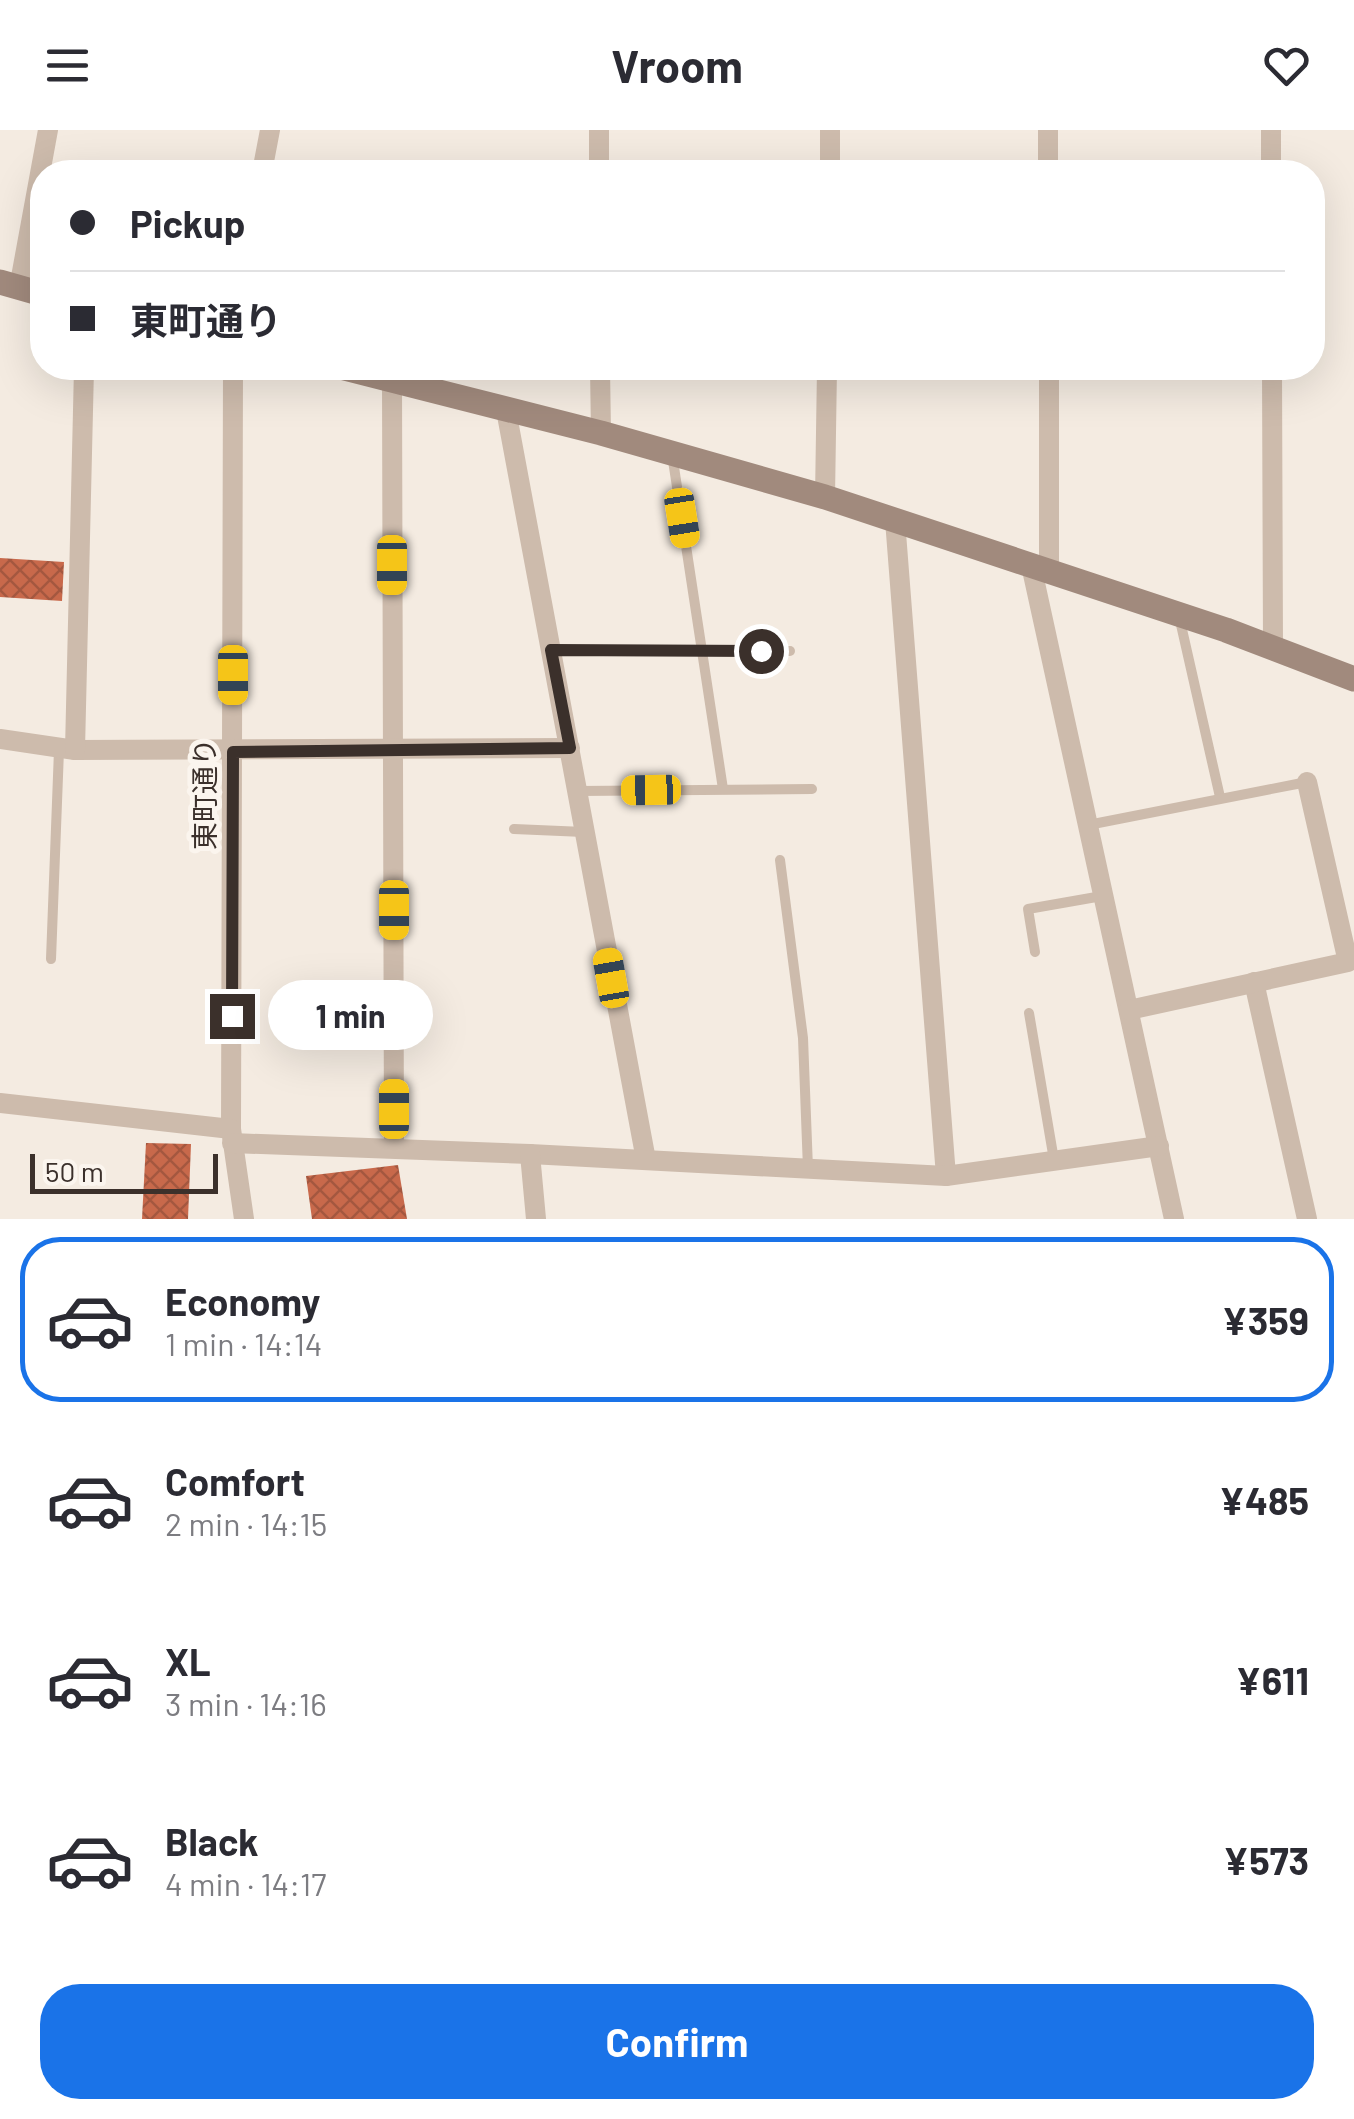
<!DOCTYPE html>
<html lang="en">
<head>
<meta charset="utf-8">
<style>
  :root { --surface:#fff; --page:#f7f7f7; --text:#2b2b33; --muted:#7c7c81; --line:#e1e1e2; --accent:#1a73e8 }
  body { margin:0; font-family:Barlow,"Noto Sans JP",sans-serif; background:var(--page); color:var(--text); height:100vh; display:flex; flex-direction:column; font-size:38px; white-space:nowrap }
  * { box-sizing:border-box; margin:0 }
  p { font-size:32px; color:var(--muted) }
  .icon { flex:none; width:55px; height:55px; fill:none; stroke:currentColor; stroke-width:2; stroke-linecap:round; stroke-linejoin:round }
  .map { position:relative; height:1089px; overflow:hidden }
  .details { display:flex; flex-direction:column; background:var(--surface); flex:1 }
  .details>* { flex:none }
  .banner { position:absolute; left:30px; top:30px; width:1295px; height:220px; border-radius:40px; box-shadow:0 10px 40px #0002; display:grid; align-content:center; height:220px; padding:0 40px; background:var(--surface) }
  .scale { position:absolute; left:30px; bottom:25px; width:188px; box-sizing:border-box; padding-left:10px; border:5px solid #3b302b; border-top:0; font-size:28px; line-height:35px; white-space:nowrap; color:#3b302b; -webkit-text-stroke:8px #fbf5ee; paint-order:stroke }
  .end { position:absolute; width:45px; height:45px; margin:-22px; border:12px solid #3b302b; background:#fff; box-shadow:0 0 0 5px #fff }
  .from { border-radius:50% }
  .bubble { position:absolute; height:70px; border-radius:35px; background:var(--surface); box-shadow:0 10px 40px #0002; font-size:32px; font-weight:700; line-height:70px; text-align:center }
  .car { position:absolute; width:30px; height:60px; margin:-30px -15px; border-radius:12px; box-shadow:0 0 8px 2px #0007; background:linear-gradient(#f5c518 24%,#345 0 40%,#f5c518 0 76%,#345 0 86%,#f5c518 0) }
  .banner b { display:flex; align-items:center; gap:35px; height:95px; font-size:38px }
  .banner b+b { border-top:2px solid var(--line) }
  .banner i { width:25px; height:25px; background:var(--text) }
  ul { padding:18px 0 0; list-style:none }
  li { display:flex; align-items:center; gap:30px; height:165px; margin:0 20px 15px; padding:0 20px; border:5px solid transparent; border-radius:40px }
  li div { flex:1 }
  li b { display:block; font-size:38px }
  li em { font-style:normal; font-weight:700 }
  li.on { border-color:var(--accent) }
  li>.icon { width:90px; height:90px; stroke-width:1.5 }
  .primary-button { display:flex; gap:20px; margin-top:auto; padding:20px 40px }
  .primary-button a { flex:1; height:115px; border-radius:40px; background:var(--accent); color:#fff; font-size:40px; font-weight:700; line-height:115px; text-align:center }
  header { display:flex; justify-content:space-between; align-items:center; height:130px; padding:0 40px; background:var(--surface); font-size:45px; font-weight:700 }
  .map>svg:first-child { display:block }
</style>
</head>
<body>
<header><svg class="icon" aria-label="menu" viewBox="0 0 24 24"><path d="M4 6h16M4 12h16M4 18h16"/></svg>Vroom<svg class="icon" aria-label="heart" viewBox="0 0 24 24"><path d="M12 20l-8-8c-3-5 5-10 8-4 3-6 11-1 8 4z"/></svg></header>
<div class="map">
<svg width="1354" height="1089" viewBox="0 0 1354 1089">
  <defs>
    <pattern id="building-cross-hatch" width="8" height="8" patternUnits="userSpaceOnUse" patternTransform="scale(2.5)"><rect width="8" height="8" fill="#c8694b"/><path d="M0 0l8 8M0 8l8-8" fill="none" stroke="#a4573f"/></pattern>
  </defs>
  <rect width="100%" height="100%" fill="#f4ebe1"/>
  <g fill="url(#building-cross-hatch)">
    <path d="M0,428L64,432L62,471L0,467Z"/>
    <path d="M146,1013L191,1014L188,1089H142Z"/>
    <path d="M398,1035L407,1089H312L306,1046Z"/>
  </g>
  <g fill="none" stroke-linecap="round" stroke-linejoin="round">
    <g stroke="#cdbbac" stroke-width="10">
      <path d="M672,324L723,659"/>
      <path d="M1179,486L1220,667"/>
      <path d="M551,521H790"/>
      <path d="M578,661L812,659"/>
      <path d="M1088,695L1307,652"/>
      <path d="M514,699L584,702"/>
      <path d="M780,730L803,908L808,1039"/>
      <path d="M1035,822L1028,779L1102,766"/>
      <path d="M51,829L59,620"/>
      <path d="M1029,883L1054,1030"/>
    </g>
    <g stroke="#cdbbac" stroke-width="20">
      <path d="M599,0V42"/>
      <path d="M1048,0V42"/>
      <path d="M1271,0V42"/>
      <path d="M262,42L270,0"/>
      <path d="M830,42V0"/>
      <path d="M19,158L48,0"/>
      <path d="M233,238L231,999L244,1089"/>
      <path d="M600,238L601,303"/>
      <path d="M1049,238V441"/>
      <path d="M1272,238L1273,516"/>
      <path d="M392,249L394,1018"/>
      <path d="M506,280L646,1030"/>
      <path d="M825,367L827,238"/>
      <path d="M895,390L946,1046"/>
      <path d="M1031,435L1174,1089"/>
      <path d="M0,609L75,620L570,618"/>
      <path d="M75,620L84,238"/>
      <path d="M1254,852L1307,1089"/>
      <path d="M1129,880L1348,832L1307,652"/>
      <path d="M0,973L231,999"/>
      <path d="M232,1013L530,1024L946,1046L1159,1016"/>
      <path d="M530,1024L536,1089"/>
    </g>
    <g stroke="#a18a7d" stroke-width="25">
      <path d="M0,152L42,164"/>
      <path d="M344,238L601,303L825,367L1226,500L1354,549"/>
    </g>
  </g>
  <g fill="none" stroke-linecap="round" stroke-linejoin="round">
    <path stroke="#3b302b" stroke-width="12" d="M232,886L233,622L570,618L551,520L761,521"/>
  </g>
  <g text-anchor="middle" stroke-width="10" stroke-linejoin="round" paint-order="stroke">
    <g font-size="28" fill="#3b302b" stroke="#fbf5ee">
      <text transform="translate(205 664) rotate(-90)" y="10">東町通り</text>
    </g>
  </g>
</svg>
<div class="scale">50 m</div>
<i class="end from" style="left:761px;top:521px"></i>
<i class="end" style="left:232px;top:886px"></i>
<div class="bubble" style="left:268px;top:850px;width:165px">1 min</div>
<i class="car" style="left:682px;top:388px;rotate:171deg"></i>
<i class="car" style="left:392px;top:435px;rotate:180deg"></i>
<i class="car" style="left:233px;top:545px;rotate:180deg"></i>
<i class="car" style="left:651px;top:660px;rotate:269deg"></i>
<i class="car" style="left:394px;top:780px;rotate:180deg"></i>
<i class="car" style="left:611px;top:848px;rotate:350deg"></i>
<i class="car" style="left:394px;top:979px;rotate:0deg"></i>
<div class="banner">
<b><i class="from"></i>Pickup</b>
<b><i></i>東町通り</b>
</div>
</div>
<section class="details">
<ul>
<li class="on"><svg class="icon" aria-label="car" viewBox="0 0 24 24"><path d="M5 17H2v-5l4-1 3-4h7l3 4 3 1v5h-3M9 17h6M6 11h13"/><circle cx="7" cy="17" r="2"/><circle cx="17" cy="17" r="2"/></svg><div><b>Economy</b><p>1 min · 14:14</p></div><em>¥359</em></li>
<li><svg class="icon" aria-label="car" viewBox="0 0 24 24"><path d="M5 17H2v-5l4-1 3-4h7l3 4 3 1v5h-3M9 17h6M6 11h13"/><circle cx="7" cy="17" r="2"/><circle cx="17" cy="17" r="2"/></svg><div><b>Comfort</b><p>2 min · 14:15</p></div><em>¥485</em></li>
<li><svg class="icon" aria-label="car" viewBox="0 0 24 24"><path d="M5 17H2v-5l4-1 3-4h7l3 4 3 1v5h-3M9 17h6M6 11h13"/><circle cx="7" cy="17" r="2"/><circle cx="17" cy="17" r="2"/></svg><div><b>XL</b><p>3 min · 14:16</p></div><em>¥611</em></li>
<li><svg class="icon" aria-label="car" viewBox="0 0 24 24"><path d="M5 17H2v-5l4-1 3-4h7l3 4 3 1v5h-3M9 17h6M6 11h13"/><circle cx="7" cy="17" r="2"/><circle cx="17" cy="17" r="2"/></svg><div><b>Black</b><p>4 min · 14:17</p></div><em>¥573</em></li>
</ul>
<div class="primary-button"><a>Confirm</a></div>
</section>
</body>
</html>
